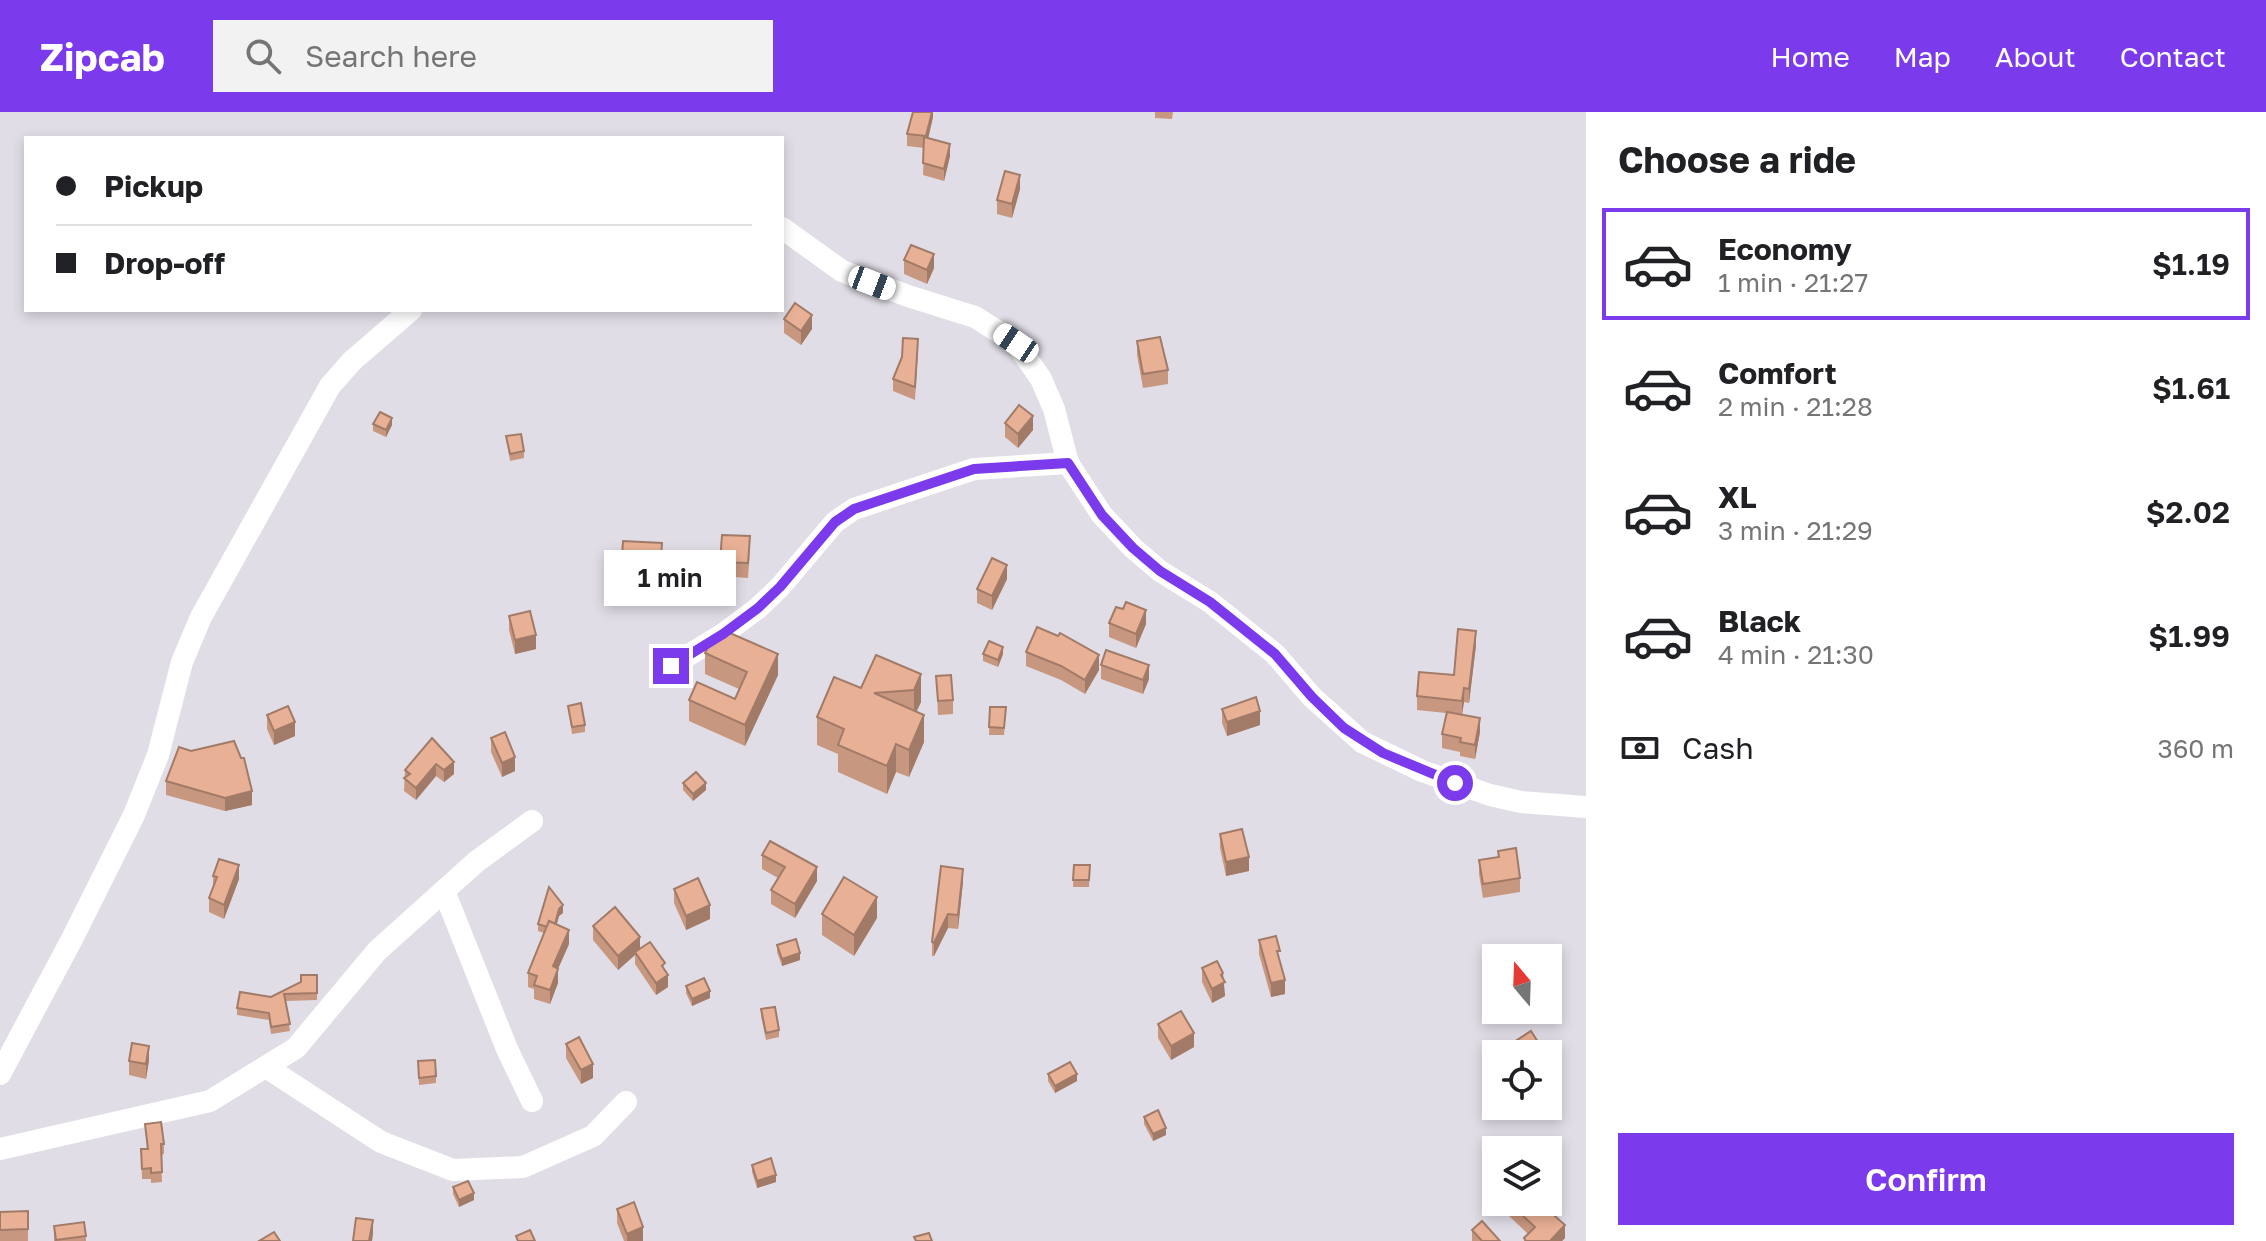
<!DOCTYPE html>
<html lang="en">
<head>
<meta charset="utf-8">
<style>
  :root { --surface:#fff; --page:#f2f2f2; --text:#202124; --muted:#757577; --line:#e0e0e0; --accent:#7c3aed }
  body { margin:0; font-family:"Golos Text",sans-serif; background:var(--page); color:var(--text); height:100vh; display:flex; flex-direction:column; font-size:30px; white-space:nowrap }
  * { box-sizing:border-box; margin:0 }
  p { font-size:26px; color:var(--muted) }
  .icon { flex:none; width:44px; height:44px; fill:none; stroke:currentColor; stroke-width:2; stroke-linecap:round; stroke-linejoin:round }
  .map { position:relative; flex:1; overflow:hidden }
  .side { display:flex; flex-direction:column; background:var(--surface); width:680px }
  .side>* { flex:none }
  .guide { position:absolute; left:24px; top:24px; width:760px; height:176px; border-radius:0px; box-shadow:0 4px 12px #0003; display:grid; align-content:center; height:176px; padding:0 32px; background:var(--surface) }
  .needle { width:52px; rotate:341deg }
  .tools { position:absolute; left:1482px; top:832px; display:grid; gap:16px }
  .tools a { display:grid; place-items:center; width:80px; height:80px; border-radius:0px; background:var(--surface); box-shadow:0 4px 12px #0003; font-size:40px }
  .end { position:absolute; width:36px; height:36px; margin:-18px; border:10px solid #7c3aed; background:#fff; box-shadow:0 0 0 4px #fff }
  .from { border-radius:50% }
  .bubble { position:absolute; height:56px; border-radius:0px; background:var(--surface); box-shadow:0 4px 12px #0003; font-size:26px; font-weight:600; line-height:56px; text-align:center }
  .car { position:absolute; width:24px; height:48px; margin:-24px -12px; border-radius:10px; box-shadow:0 0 6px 2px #0007; background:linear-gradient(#fff 24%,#345 0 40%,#fff 0 76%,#345 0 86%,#fff 0) }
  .guide b { display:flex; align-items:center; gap:28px; height:76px; font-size:30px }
  .guide b+b { border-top:2px solid var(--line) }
  .guide i { width:20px; height:20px; background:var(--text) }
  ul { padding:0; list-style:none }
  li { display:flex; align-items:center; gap:24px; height:112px; margin:0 16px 12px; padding:0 16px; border:4px solid transparent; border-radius:0px }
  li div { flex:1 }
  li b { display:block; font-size:30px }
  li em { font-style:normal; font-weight:600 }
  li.active { border-color:var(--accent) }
  li>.icon { width:72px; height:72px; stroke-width:1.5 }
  h2 { padding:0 32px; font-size:36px; line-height:96px }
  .pay { display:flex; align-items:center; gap:20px; height:88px; padding:0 32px; font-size:30px }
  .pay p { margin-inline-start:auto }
  .action { display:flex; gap:16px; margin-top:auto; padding:16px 32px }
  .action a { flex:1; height:92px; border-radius:0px; background:var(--accent); color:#fff; font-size:32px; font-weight:600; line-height:92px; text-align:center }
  header { display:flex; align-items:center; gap:48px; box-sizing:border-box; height:112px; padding:0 40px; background:var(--accent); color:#fff }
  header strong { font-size:38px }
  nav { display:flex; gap:44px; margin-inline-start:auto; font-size:28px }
  .search { width:560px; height:72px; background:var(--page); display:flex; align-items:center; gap:20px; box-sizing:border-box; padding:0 28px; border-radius:0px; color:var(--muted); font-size:30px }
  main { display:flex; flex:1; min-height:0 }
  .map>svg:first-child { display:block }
</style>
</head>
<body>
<header>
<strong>Zipcab</strong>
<div class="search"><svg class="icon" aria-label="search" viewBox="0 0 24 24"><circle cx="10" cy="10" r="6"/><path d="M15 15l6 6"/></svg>Search here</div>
<nav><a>Home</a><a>Map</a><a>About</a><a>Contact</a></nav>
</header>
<main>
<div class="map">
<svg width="1586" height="1129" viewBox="0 0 1586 1129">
  <rect width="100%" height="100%" fill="#e1dde6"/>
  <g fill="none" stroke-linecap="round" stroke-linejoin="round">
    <g stroke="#fff" stroke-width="22">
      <path d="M782,116L842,159L908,184L975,205L1016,231L1041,267L1054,297L1068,351L1102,403L1133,436L1160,459L1210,490L1275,542L1312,585L1362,630L1422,659L1490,683L1521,690L1586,695"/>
      <path d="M671,554L723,522L758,496L780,475L835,410L854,397L974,357L1068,351"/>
      <path d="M444,779L507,937L532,989"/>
      <path d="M266,955L381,1030L453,1058L523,1055L593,1024L626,990"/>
      <path d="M0,962L72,827L134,703L158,643L182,550L201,505L330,274L352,249L411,198"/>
      <path d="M0,1037L210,989L296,936L377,839L476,750L532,709"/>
    </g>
  </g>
  <g fill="#c8977f">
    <path d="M933,0V5L928,26L950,44L944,69L923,63L924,36L907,34V22Z"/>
    <path d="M1155,0H1173L1172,7L1155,6Z"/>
    <path d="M1020,77L1012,106L997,102V88Z"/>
    <path d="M904,148L934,156L927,172L904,162Z"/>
    <path d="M784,207L812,217L801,233L784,221Z"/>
    <path d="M1137,229L1168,258V272L1143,276L1137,243Z"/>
    <path d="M918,240L915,288L893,279V267Z"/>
    <path d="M1005,311L1033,318L1018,336L1005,325Z"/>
    <path d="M373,312L392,313L386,325L373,319Z"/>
    <path d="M506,324L524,339V346L510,349Z"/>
    <path d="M750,438L748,466L720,464V450Z"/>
    <path d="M622,444L662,445L661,460L622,458Z"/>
    <path d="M1007,467L992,498L977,491V477Z"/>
    <path d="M509,504L536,537L515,542L509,518Z"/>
    <path d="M1109,511L1146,512L1136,536L1109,525Z"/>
    <path d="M1476,533L1469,591L1464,590L1462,602L1480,620L1475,647L1460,644V640L1442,636V622L1446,601L1417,598V584L1454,563Z"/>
    <path d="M1026,540L1099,558L1085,582L1061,568L1026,554Z"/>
    <path d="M705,541L778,563L745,634L689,609V588L735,587L739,577L705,562Z"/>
    <path d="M983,542H1003L998,555L983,549Z"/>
    <path d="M1101,553L1149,567L1143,582L1101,567Z"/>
    <path d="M921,562V590L916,600L924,630L909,665L896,660L887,682L838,660V642L817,633V605L861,576Z"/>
    <path d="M936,564L953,588V602L938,603Z"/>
    <path d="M568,594L585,613V620L572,622Z"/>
    <path d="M990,595H1006L1004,623H989Z"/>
    <path d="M1222,597L1260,613L1227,624L1222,611Z"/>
    <path d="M267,603L295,624L274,633L267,617Z"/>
    <path d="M491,626L515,659L502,665L491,640Z"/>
    <path d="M454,650V662L444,670L436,664L416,688L404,679L405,658Z"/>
    <path d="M166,669L252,693L225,699L166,683Z"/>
    <path d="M683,671L706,678L693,689L683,678Z"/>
    <path d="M1220,722L1249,759L1226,764L1220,736Z"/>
    <path d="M762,743L817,769L795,806L771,792V778L778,766L762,757Z"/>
    <path d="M1479,748L1520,766V780L1483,786L1479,762Z"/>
    <path d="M1074,753H1090L1089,775H1073Z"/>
    <path d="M213,764L239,767L224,807L209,800V786L213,775Z"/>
    <path d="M963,770L958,817L948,816L934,844H932V830Z"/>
    <path d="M674,777L710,807L686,818L674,791Z"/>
    <path d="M563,801L559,804L557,812L569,832L558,857V871L550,892L534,887V877L528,875V861L544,821L538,819V812Z"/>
    <path d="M822,802L877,806L854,844L822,823Z"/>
    <path d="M593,814L640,837L665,858L668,875L656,883L635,852V843L618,858L593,828Z"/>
    <path d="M1259,828L1285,882L1271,885L1259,842Z"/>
    <path d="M777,833L800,848L782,854L777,840Z"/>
    <path d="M1202,856L1223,867L1225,884L1212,891L1202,870Z"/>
    <path d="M317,863V888L286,889L290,919L271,922L269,908L237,903V896L271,885Z"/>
    <path d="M686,874L710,886L692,894L686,881Z"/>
    <path d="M761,897L779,918V925L766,928L761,904Z"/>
    <path d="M1158,912L1194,935L1171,948L1158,926Z"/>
    <path d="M566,932L593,966L581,972L566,946Z"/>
    <path d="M1511,932L1538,937L1531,942H1513L1511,939Z"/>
    <path d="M149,948L146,967L129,963V949Z"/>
    <path d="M418,949L436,964V971L419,973Z"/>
    <path d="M1048,962L1077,969L1055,981L1048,969Z"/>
    <path d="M1144,1005L1166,1023L1153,1029L1144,1012Z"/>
    <path d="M145,1012L164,1032V1042L161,1043L162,1070L151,1071V1067H142L141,1037H147Z"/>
    <path d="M752,1053L776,1070L757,1076L752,1060Z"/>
    <path d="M453,1075L474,1088L459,1095L453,1082Z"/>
    <path d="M1508,1090L1565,1126L1562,1129H1524V1126L1528,1122L1508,1103Z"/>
    <path d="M617,1097L643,1129H624L617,1111Z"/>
    <path d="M28,1099V1129H0V1100Z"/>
    <path d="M54,1114L86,1124V1129H54Z"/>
    <path d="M1472,1118L1500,1129H1472Z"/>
  </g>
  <g fill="#a27b68">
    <path d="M932,0H933V5L926,36V24Z"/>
    <path d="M950,32V44L944,69V57Z"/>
    <path d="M1020,63V77L1012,106V92Z"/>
    <path d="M934,142V156L927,172V158Z"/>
    <path d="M812,203V217L801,233V219Z"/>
    <path d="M1033,304V318L1018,336V322Z"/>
    <path d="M392,306V313L386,325V318Z"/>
    <path d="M1007,453V467L992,498V484Z"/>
    <path d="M1146,498V512L1136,536V522Z"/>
    <path d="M1476,519V533L1469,591V577Z"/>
    <path d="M536,523V537L515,542V528Z"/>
    <path d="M1003,535V542L998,555V548Z"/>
    <path d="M778,542V563L745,634V613Z"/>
    <path d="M1099,543V558L1085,582V568Z"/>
    <path d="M1149,553V567L1143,582V568Z"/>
    <path d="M921,562V590L914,605V578Z"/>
    <path d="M1464,576V590L1462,603V589Z"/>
    <path d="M1260,599V613L1227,624V610Z"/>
    <path d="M924,603V630L909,665V638Z"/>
    <path d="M1480,606V620L1475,647V633Z"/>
    <path d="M295,610V624L274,633V619Z"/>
    <path d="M896,632V660L887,682V654Z"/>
    <path d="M515,645V659L502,665V651Z"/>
    <path d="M454,650V662L444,670V658Z"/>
    <path d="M436,652V664L416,688V676Z"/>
    <path d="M706,671V678L693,689V682Z"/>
    <path d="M252,679V693L225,699V686Z"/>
    <path d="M1249,745V759L1226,764V750Z"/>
    <path d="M239,753V767L224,807V793Z"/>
    <path d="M817,755V769L795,806V792Z"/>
    <path d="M963,757V770L958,817V803Z"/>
    <path d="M877,785V806L854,844V823Z"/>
    <path d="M563,793V801L559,804L553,824V816L559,797Z"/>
    <path d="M710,793V807L686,818V804Z"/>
    <path d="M948,802V816L934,844V831Z"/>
    <path d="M569,818V832L553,868V854Z"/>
    <path d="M640,825V839L635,840V843L618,858V844Z"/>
    <path d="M800,841V848L782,854V847Z"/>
    <path d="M558,857V871L550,892V878Z"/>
    <path d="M1223,861L1225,884L1212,891V877L1221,863Z"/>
    <path d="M668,863V875L656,883V871Z"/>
    <path d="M1285,868V882L1271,885V871Z"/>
    <path d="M710,879V886L692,894V887Z"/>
    <path d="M1194,921V935L1171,948V934Z"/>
    <path d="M1538,930V937L1531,942H1521Z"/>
    <path d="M149,934V948L146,967V952Z"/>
    <path d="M593,952V966L581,972V958Z"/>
    <path d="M1077,962V969L1055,981V974Z"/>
    <path d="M1166,1016V1023L1153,1029V1022Z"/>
    <path d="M776,1063V1070L757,1076V1069Z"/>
    <path d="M474,1081V1088L459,1095V1088Z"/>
    <path d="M373,1108V1122L372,1129H369Z"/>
    <path d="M1565,1113V1126L1562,1129H1550Z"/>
    <path d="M643,1115V1129H627V1122Z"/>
  </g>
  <g fill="#e8b094" stroke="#a27b68" stroke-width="2">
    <path d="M913,0H932L926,24L907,22Z"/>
    <path d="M924,25L950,32L944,57L923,51Z"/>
    <path d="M1005,59L1020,63L1012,92L997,88Z"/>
    <path d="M911,133L934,142L927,158L904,148Z"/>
    <path d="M795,191L812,203L801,219L784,207Z"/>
    <path d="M1160,225L1168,258L1143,262L1137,229Z"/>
    <path d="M903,226L918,227L915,275L893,267L902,245Z"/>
    <path d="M1019,293L1033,304L1018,322L1005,311Z"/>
    <path d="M380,300L392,306L386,318L373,312Z"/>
    <path d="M521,322L524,339L510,342L506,324Z"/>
    <path d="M722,423L750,424L748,451L720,450Z"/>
    <path d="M623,429L662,431L661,446L622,444Z"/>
    <path d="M992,446L1007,453L992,484L977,477Z"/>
    <path d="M1126,490L1146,498L1136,522L1109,511L1116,495L1123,497Z"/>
    <path d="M530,499L536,523L515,528L509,504Z"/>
    <path d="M1037,515L1058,524L1060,521L1099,543L1085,568L1061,554L1026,540Z"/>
    <path d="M1458,517L1476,519L1469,577L1464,576L1462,589L1417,584L1419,560L1454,563Z"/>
    <path d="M723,518L778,542L745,613L689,588L697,570L735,587L747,560L705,541L713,524Z"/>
    <path d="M989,529L1003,535L998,548L983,542Z"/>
    <path d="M1106,538L1149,553L1143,568L1101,553Z"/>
    <path d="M876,543L921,562L914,578L874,581L924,603L909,638L896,632L887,654L838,633L844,617L817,605L834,565L861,576Z"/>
    <path d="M951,563L953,588L938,589L936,564Z"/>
    <path d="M1256,585L1260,599L1227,610L1222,597Z"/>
    <path d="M581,591L585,613L572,615L568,594Z"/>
    <path d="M288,594L295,610L274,619L267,603Z"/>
    <path d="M990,595H1006L1004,616L989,615Z"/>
    <path d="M1447,600L1480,606L1475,633L1460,630L1461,626L1442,622Z"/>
    <path d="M505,620L515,645L502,651L491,626Z"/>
    <path d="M432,626L454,650L444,658L436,652L416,676L404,666L410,662L405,658Z"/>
    <path d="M234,629L241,646H244L252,679L225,686L166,669L179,635L191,639Z"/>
    <path d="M696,660L706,671L693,682L683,671Z"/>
    <path d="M1242,717L1249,745L1226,750L1220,722Z"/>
    <path d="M770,729L817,755L795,792L771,778L785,755L762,743Z"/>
    <path d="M1516,736L1520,766L1483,772L1479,748L1499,745L1498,739Z"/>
    <path d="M219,747L239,753L224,793L209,786L217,765L213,764Z"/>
    <path d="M1074,753H1090L1089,768H1073Z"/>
    <path d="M941,754L963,757L958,803L948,802L934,831L932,830Z"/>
    <path d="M844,765L877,785L854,823L822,802Z"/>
    <path d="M698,766L710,793L686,804L674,777Z"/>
    <path d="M549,775L563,793L559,797L555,812L549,809L547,815L538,812Z"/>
    <path d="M615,795L640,825L618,844L593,814Z"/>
    <path d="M549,809L569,818L553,854L558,857L550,878L534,873L537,864L528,861Z"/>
    <path d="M1276,824L1280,839H1277L1285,868L1271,871L1259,828Z"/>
    <path d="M796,827L800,841L782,847L777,833Z"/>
    <path d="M650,830L665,851L662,854L668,863L656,871L635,840Z"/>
    <path d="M1217,849L1223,861L1221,863L1225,870L1212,877L1202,856Z"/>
    <path d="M301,863H317V881L284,882L290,912L271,915L269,901L237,896L240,880L271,885L301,870Z"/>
    <path d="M704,866L710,879L692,887L686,874Z"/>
    <path d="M775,895L779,918L766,921L761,897Z"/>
    <path d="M1181,899L1194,921L1171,934L1158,912Z"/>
    <path d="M1531,919L1538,930L1521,942H1518L1511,932Z"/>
    <path d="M579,925L593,952L581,958L566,932Z"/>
    <path d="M132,931L149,934L146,952L129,949Z"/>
    <path d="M435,948L436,964L419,966L418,949Z"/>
    <path d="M1070,950L1077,962L1055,974L1048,962Z"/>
    <path d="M1158,998L1166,1016L1153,1022L1144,1005Z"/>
    <path d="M161,1010L164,1032H161L162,1060L151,1061V1056L142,1057L141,1037H148L145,1012Z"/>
    <path d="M771,1046L776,1063L757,1069L752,1053Z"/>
    <path d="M468,1069L474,1081L459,1088L453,1075Z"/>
    <path d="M634,1090L643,1115L627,1122L617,1097Z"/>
    <path d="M1508,1090H1539L1565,1113L1550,1129H1526L1524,1126L1535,1115Z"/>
    <path d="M28,1099V1117L0,1118V1100Z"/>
    <path d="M356,1106L373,1108L369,1129H353Z"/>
    <path d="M1482,1109L1500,1129H1482L1472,1118Z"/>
    <path d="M84,1110L86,1124L56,1128L54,1114Z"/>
    <path d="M530,1118L535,1129H518L516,1124Z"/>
    <path d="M274,1120L280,1129H259Z"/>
    <path d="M929,1121L932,1129H916L914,1125Z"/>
  </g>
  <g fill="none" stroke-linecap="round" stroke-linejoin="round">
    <path stroke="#7c3aed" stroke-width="10" d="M671,554L723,522L758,496L780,475L835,410L854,397L974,357L1068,351L1102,403L1133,436L1160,459L1210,490L1275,542L1312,585L1344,616L1383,641L1455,671"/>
  </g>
</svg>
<div class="tools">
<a><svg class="needle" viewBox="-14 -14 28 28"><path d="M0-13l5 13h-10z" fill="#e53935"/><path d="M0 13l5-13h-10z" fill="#757577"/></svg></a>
<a><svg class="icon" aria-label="locate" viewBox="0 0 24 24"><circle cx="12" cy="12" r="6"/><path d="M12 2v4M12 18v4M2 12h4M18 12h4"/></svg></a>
<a><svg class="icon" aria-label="layers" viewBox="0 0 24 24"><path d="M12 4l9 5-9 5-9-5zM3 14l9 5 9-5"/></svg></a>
</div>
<i class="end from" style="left:1455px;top:671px"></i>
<i class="end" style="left:671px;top:554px"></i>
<div class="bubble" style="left:604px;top:438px;width:132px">1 min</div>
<i class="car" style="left:872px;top:171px;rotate:111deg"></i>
<i class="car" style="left:1016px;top:231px;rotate:304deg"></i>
<div class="guide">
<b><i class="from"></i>Pickup</b>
<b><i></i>Drop-off</b>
</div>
</div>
<section class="side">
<h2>Choose a ride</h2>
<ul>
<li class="active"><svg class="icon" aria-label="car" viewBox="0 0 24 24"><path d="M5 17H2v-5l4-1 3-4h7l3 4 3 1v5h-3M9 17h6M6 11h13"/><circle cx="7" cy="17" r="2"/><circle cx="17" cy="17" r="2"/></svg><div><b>Economy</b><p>1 min · 21:27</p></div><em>$1.19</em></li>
<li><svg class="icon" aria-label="car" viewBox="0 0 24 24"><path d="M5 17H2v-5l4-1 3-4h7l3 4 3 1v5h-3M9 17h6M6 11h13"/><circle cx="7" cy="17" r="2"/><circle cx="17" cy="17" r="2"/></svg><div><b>Comfort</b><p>2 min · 21:28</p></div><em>$1.61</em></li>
<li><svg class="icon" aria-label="car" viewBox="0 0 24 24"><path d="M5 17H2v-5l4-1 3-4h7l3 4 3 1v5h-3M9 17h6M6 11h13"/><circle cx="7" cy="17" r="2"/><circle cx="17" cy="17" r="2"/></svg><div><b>XL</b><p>3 min · 21:29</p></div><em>$2.02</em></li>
<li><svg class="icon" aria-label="car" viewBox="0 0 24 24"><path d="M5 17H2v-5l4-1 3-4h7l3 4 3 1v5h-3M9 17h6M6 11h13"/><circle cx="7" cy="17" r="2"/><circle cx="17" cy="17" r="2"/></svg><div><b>Black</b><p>4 min · 21:30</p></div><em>$1.99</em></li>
</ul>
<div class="pay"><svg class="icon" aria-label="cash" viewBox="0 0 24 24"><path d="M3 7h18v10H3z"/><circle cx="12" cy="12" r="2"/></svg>Cash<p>360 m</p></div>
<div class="action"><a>Confirm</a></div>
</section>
</main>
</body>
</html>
